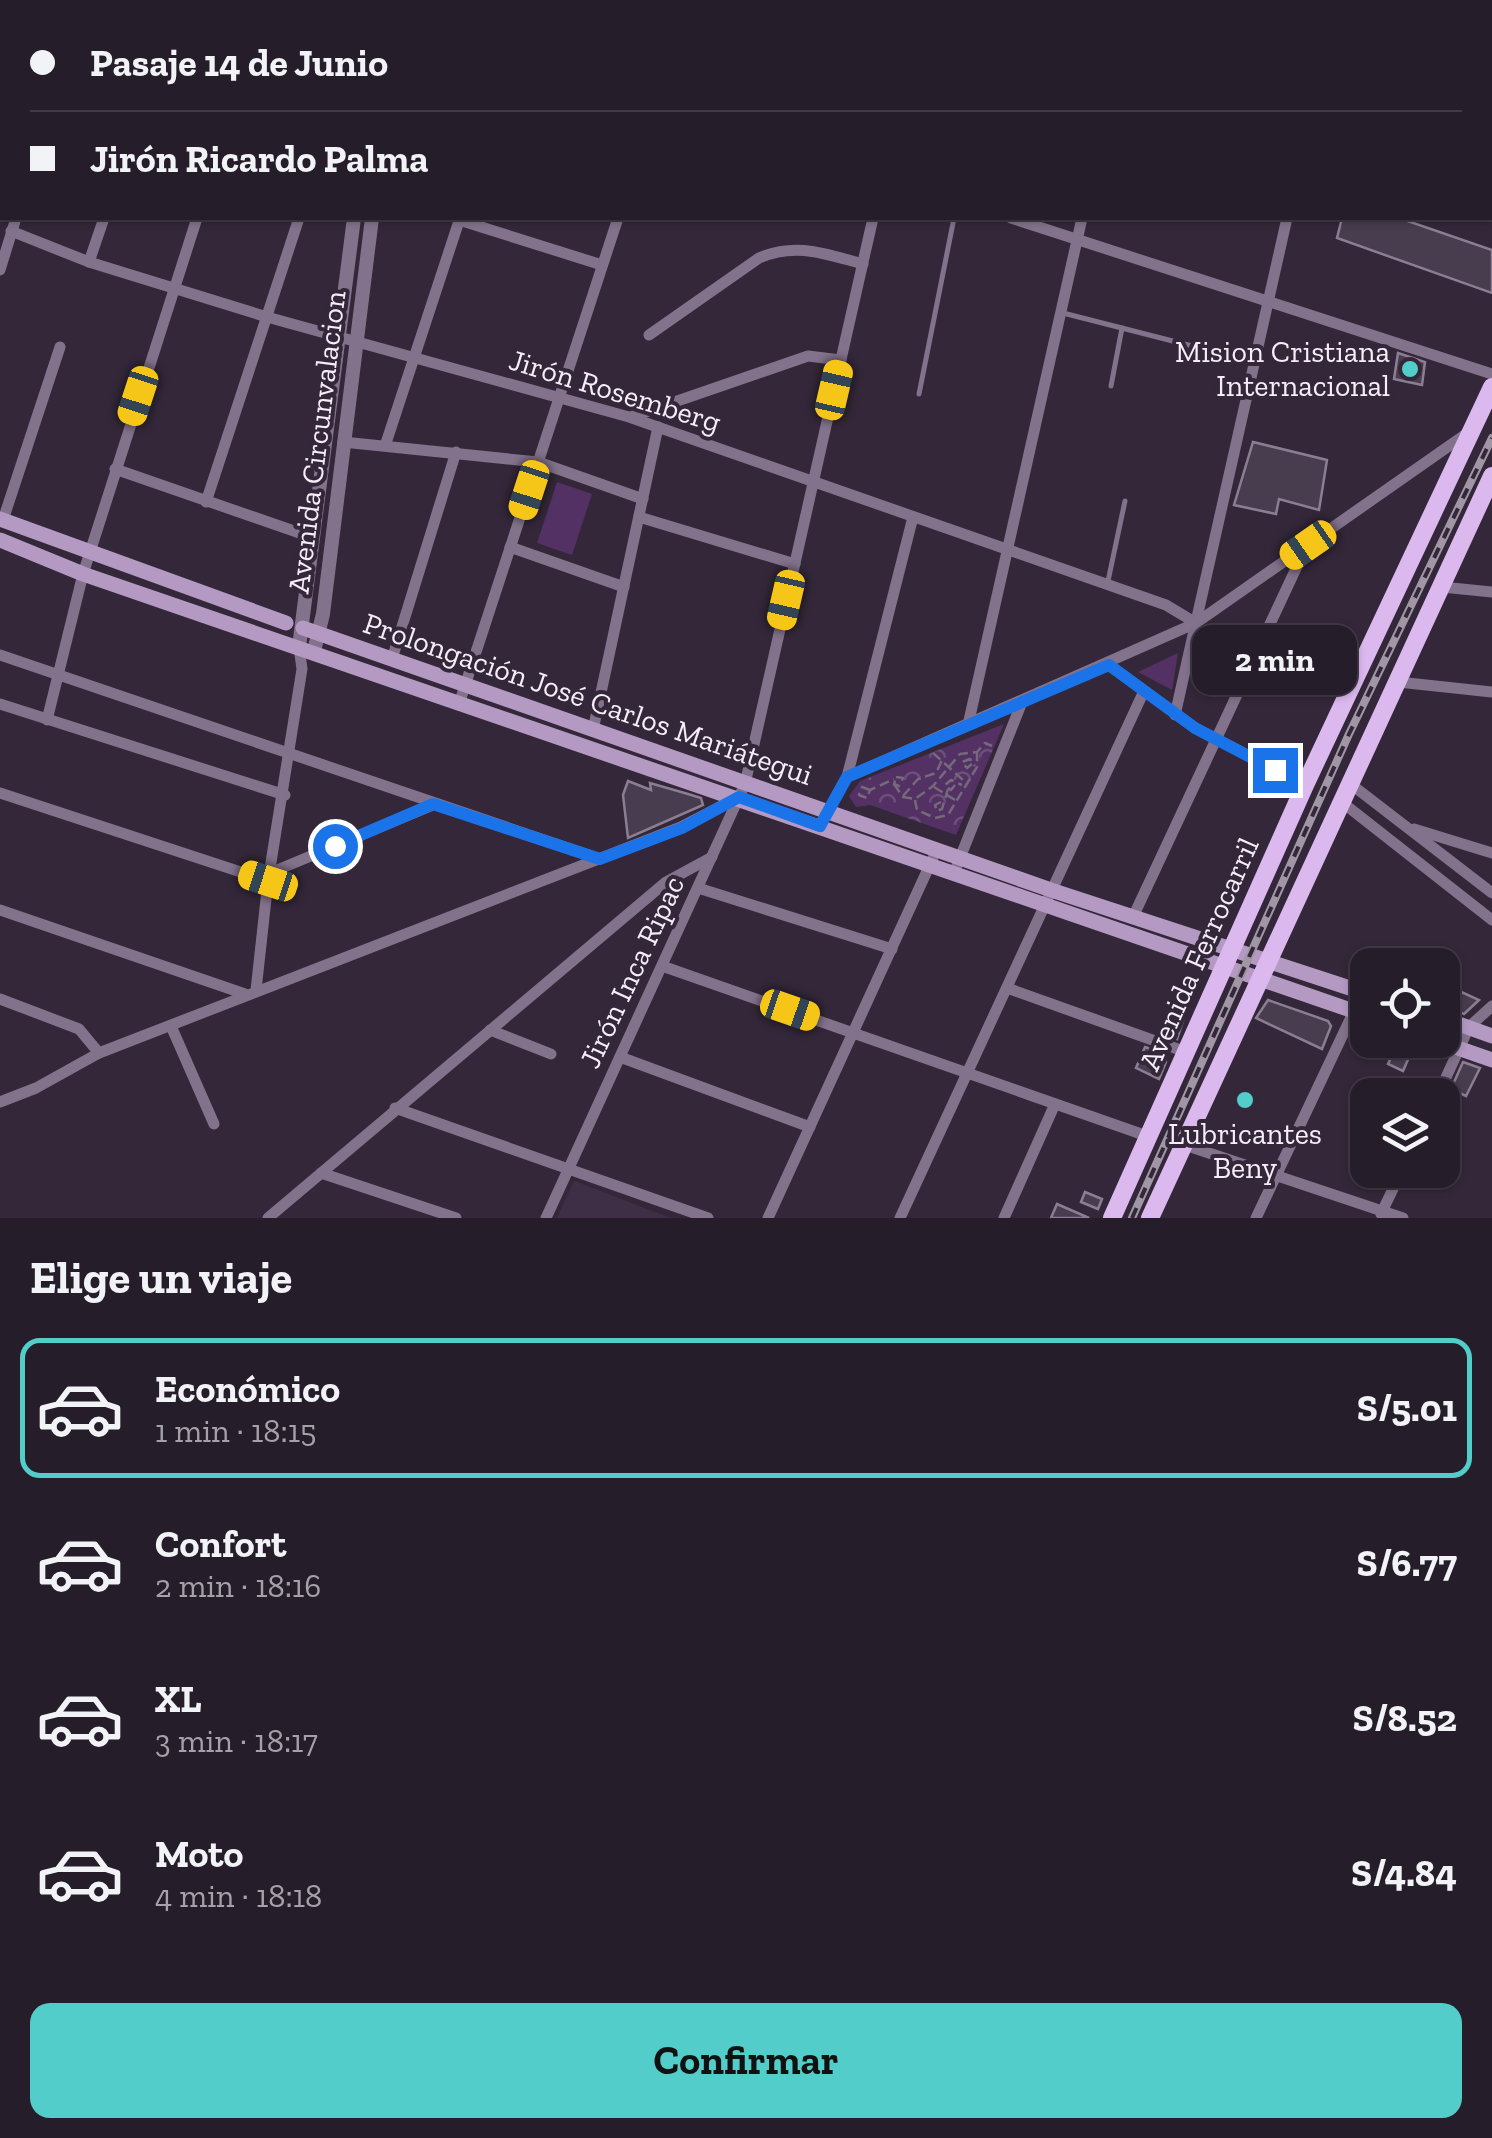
<!DOCTYPE html>
<html lang="es">
<head>
<meta charset="utf-8">
<style>
  :root { --surface:#261d2b; --page:#322a37; --text:#f1f3f6; --muted:#a4a2a9; --line:#423b47; --accent:#53cdca }
  body { margin:0; font-family:"Zilla Slab",serif; background:var(--page); color:var(--text); height:100vh; display:flex; flex-direction:column; font-size:38px; white-space:nowrap }
  * { box-sizing:border-box; margin:0 }
  p { font-size:32px; color:var(--muted) }
  .icon { flex:none; width:55px; height:55px; fill:none; stroke:currentColor; stroke-width:2; stroke-linecap:round; stroke-linejoin:round }
  .map { position:relative; height:1218px; overflow:hidden }
  .sheet { display:flex; flex-direction:column; background:var(--surface); flex:1 }
  .sheet>* { flex:none }
  .banner { position:absolute; left:0px; top:0px; width:1492px; height:220px; box-shadow:0 2px 8px #0004,0 0 0 2px var(--line); display:grid; align-content:center; height:220px; padding:0 30px; background:var(--surface) }
  .fabs { position:absolute; left:1350px; top:948px; display:grid; gap:20px }
  .fabs a { display:grid; place-items:center; width:110px; height:110px; border-radius:20px; background:var(--surface); box-shadow:0 2px 8px #0004,0 0 0 2px var(--line); font-size:50px }
  .end { position:absolute; width:45px; height:45px; margin:-22px; border:12px solid #1a73e8; background:#fff; box-shadow:0 0 0 5px #fff }
  .from { border-radius:50% }
  .bubble { position:absolute; height:70px; border-radius:20px; background:var(--surface); box-shadow:0 2px 8px #0004,0 0 0 2px var(--line); font-size:32px; font-weight:700; line-height:70px; text-align:center }
  .car { position:absolute; width:30px; height:60px; margin:-30px -15px; border-radius:12px; box-shadow:0 0 8px 2px #0007; background:linear-gradient(#f5c518 24%,#345 0 40%,#f5c518 0 76%,#345 0 86%,#f5c518 0) }
  .banner b { display:flex; align-items:center; gap:35px; height:95px; font-size:38px }
  .banner b+b { border-top:2px solid var(--line) }
  .banner i { width:25px; height:25px; background:var(--text) }
  ul { padding:0; list-style:none }
  li { display:flex; align-items:center; gap:30px; height:140px; margin:0 20px 15px; padding:0 10px; border:5px solid transparent; border-radius:20px }
  li div { flex:1 }
  li b { display:block; font-size:38px }
  li em { font-style:normal; font-weight:700 }
  li.active { border-color:var(--accent) }
  li>.icon { width:90px; height:90px; stroke-width:1.5 }
  h2 { padding:0 30px; font-size:45px; line-height:120px }
  .primary-button { display:flex; gap:20px; margin-top:auto; padding:20px 30px }
  .primary-button a { flex:1; height:115px; border-radius:20px; background:var(--accent); color:#111; font-size:40px; font-weight:700; line-height:115px; text-align:center }
  .map>svg:first-child { display:block }
</style>
</head>
<body>
<div class="map">
<svg width="1492" height="1218" viewBox="0 0 1492 1218">
  <defs>
    <pattern id="park-crowns" width="20" height="18" patternUnits="userSpaceOnUse" patternTransform="scale(2.5)"><rect width="20" height="18" fill="#533164"/><path d="M2 6a3 3 0 1 1 6 0M12 15a3 3 0 1 1 6 0" fill="none" stroke="#6c4f7b"/></pattern>
  </defs>
  <rect width="100%" height="100%" fill="#332739"/>
  <path fill="#3e2f47" d="M574,1181L671,1218H557Z"/>
  <g fill="#533164">
    <path d="M557,482L592,494L572,555L537,543Z"/>
    <path d="M1178,653L1172,690L1138,672Z"/>
  </g>
  <path fill="url(#park-crowns)" d="M1004,724L956,835L870,805L856,807L849,796L860,781Z"/>
  <g fill="#483c4f" stroke="#8b7e93" stroke-width="2.5">
    <path d="M1342,218H1399L1492,250V293L1337,238Z"/>
    <path d="M1398,353L1425,362L1422,385L1394,379Z"/>
    <path d="M1253,442L1327,460L1319,510L1279,499L1276,514L1234,505Z"/>
    <path d="M628,781L651,790L650,783L688,794L701,798L703,805L628,838L623,795Z"/>
    <path d="M1457,990L1479,1000L1464,1014L1448,1008Z"/>
    <path d="M1268,1000L1328,1021L1331,1026L1322,1049L1256,1018Z"/>
    <path d="M1167,1015L1183,1021L1177,1039L1161,1033Z"/>
    <path d="M1399,1041L1413,1048L1403,1071L1388,1064Z"/>
    <path d="M1145,1047L1164,1054L1166,1062L1159,1079L1136,1068Z"/>
    <path d="M1463,1062L1480,1068L1466,1096L1451,1089Z"/>
    <path d="M1085,1192L1102,1199L1098,1209L1081,1202Z"/>
    <path d="M1057,1204L1089,1218H1051Z"/>
  </g>
  <g fill="none" stroke-linecap="round" stroke-linejoin="round">
    <g stroke="#756a7a" stroke-width="2.5" stroke-dasharray="10 5" stroke-linecap="butt">
      <path d="M933,753L963,780"/>
      <path d="M972,764L967,768L962,762L970,759L975,766"/>
      <path d="M896,777L903,778L899,786L894,784Z"/>
      <path d="M894,784L903,797L915,799L933,786L960,754L977,752L985,743L992,746"/>
      <path d="M955,785L951,790L945,785L951,780L962,785"/>
      <path d="M934,787L955,800"/>
      <path d="M870,790L862,787L859,795L867,798L870,790L894,779"/>
      <path d="M903,796L918,779L936,773L942,760"/>
      <path d="M915,800L917,810L935,818L948,815L977,767V752"/>
      <path d="M941,802L935,805L937,811L942,809L948,789"/>
    </g>
    <g stroke="#83728c" stroke-width="5">
      <path d="M1490,111H1492"/>
      <path d="M1063,313L1251,361"/>
      <path d="M1111,386L1122,328"/>
      <path d="M919,394L954,218"/>
      <path d="M1108,581L1125,501"/>
    </g>
    <g stroke="#83728c" stroke-width="11">
      <path d="M323,0L331,2"/>
      <path d="M943,0L951,2"/>
      <path d="M1299,0L1307,2"/>
      <path d="M83,2L84,0"/>
      <path d="M177,2L178,0"/>
      <path d="M270,2L271,0"/>
      <path d="M443,2L444,0"/>
      <path d="M530,2L531,0"/>
      <path d="M687,2L688,0"/>
      <path d="M922,2L923,0"/>
      <path d="M1129,2L1130,0"/>
      <path d="M1336,2V0"/>
      <path d="M0,94H2"/>
      <path d="M1490,127L1492,122"/>
      <path d="M1490,180L1492,181"/>
      <path d="M0,196H2"/>
      <path d="M1011,218L1492,374"/>
      <path d="M459,220L602,265"/>
      <path d="M11,231L89,262L267,317L629,417L1166,605L1196,623"/>
      <path d="M89,262L104,218"/>
      <path d="M0,270L16,218"/>
      <path d="M649,335L759,258C796,242 825,254 863,264"/>
      <path d="M631,417L808,356L841,360"/>
      <path d="M343,442L538,462L643,499"/>
      <path d="M386,443L460,218"/>
      <path d="M115,469L314,538"/>
      <path d="M206,502L299,218"/>
      <path d="M639,517L795,564"/>
      <path d="M3,520L60,347"/>
      <path d="M510,547L624,587"/>
      <path d="M1442,587L1492,592"/>
      <path d="M0,655L600,859"/>
      <path d="M392,659L456,452"/>
      <path d="M1109,665L1195,728L1305,785"/>
      <path d="M1398,682L1492,692"/>
      <path d="M460,701L618,218"/>
      <path d="M0,704L285,795"/>
      <path d="M1175,715L1287,218"/>
      <path d="M47,720L83,574L197,218"/>
      <path d="M968,725L1082,218"/>
      <path d="M593,730L658,427"/>
      <path d="M847,777L913,517"/>
      <path d="M1352,785L1492,893"/>
      <path d="M0,793L268,881"/>
      <path d="M1343,803L1492,920"/>
      <path d="M824,818L847,777L1196,623L1469,432"/>
      <path d="M1414,829L1492,853"/>
      <path d="M270,873L433,805"/>
      <path d="M954,873L1022,702"/>
      <path d="M698,888L892,949"/>
      <path d="M0,910L245,994"/>
      <path d="M1133,917L1307,545"/>
      <path d="M662,966L1147,1136"/>
      <path d="M1007,988L1186,1052"/>
      <path d="M256,990L268,881L302,669L299,647"/>
      <path d="M0,999L79,1029L99,1053"/>
      <path d="M171,1026L214,1124"/>
      <path d="M490,1030L551,1054"/>
      <path d="M620,1057L810,1127"/>
      <path d="M1438,1095L1469,1027L1492,1006"/>
      <path d="M0,1102L36,1088L99,1053L681,827L739,797"/>
      <path d="M395,1108L708,1218"/>
      <path d="M1185,1145L1403,1218"/>
      <path d="M321,1173L456,1218"/>
      <path d="M1381,1214L1402,1170"/>
      <path d="M268,1218L666,882L712,857"/>
      <path d="M546,1218L745,784L873,218"/>
      <path d="M768,1218L933,858"/>
      <path d="M900,1218L1144,691"/>
      <path d="M1004,1218L1055,1104"/>
      <path d="M1256,1218L1354,1011"/>
    </g>
    <g stroke="#83728c" stroke-width="14">
      <path d="M375,2V0"/>
      <path d="M395,2V0"/>
      <path d="M299,647L354,218"/>
      <path d="M314,651L323,614L372,218"/>
    </g>
    <g stroke="#b499c3" stroke-width="15">
      <path d="M0,519L286,623"/>
      <path d="M0,540L83,574L1368,1016"/>
      <path d="M303,628L1054,891L1368,994"/>
      <path d="M1442,1018L1492,1036"/>
      <path d="M1435,1040L1492,1060"/>
    </g>
    <g stroke="#dbb8ee" stroke-width="18">
      <path d="M1112,1218L1305,785L1492,387"/>
      <path d="M1150,1218L1492,476"/>
    </g>
    <g stroke="#a096a5" stroke-width="8">
      <path id="rail" d="M1132,1218L1349,734L1492,438"/>
    </g>
    <use href="#rail" stroke="#332739" stroke-width="4" stroke-dasharray="11" stroke-linecap="butt"/>
  </g>
  <g fill="none" stroke-linecap="round" stroke-linejoin="round">
    <path stroke="#1a73e8" stroke-width="12" d="M335,846L433,804L600,859L682,828L739,797L820,826L847,777L1109,665L1195,728L1275,770"/>
  </g>
  <g fill="#53cdca" stroke="#332739" stroke-width="4">
    <circle cx="1410" cy="369" r="10"/>
    <circle cx="1245" cy="1100" r="10"/>
  </g>
  <g text-anchor="middle" stroke-width="8" stroke-linejoin="round" paint-order="stroke">
    <g font-size="30" fill="#f5edf9" stroke="#332739" text-anchor="end">
      <text x="1390" y="362">Mision Cristiana<tspan x="1390" dy="34">Internacional</tspan></text>
      <text x="1245" y="1144" text-anchor="middle">Lubricantes<tspan x="1245" dy="34">Beny</tspan></text>
    </g>
    <g font-size="30" fill="#f5edf9" stroke="#332739">
      <text transform="translate(615 391) rotate(17)" y="10">Jirón Rosemberg</text>
      <text transform="translate(317 442) rotate(-83)" y="10">Avenida Circunvalacion</text>
      <text transform="translate(588 699) rotate(19)" y="10">Prolongación José Carlos Mariátegui</text>
      <text transform="translate(1199 954) rotate(-66)" y="10">Avenida Ferrocarril</text>
      <text transform="translate(632 972) rotate(-65)" y="10">Jirón Inca Ripac</text>
    </g>
  </g>
</svg>
<div class="fabs">
<a><svg class="icon" aria-label="locate" viewBox="0 0 24 24"><circle cx="12" cy="12" r="6"/><path d="M12 2v4M12 18v4M2 12h4M18 12h4"/></svg></a>
<a><svg class="icon" aria-label="layers" viewBox="0 0 24 24"><path d="M12 4l9 5-9 5-9-5zM3 14l9 5 9-5"/></svg></a>
</div>
<i class="end from" style="left:335px;top:846px"></i>
<i class="end" style="left:1275px;top:770px"></i>
<div class="bubble" style="left:1192px;top:625px;width:165px">2 min</div>
<i class="car" style="left:834px;top:390px;rotate:13deg"></i>
<i class="car" style="left:138px;top:396px;rotate:198deg"></i>
<i class="car" style="left:529px;top:490px;rotate:198deg"></i>
<i class="car" style="left:1308px;top:545px;rotate:235deg"></i>
<i class="car" style="left:786px;top:600px;rotate:193deg"></i>
<i class="car" style="left:268px;top:881px;rotate:288deg"></i>
<i class="car" style="left:790px;top:1010px;rotate:109deg"></i>
<div class="banner">
<b><i class="from"></i>Pasaje 14 de Junio</b>
<b><i></i>Jirón Ricardo Palma</b>
</div>
</div>
<section class="sheet">
<h2>Elige un viaje</h2>
<ul>
<li class="active"><svg class="icon" aria-label="car" viewBox="0 0 24 24"><path d="M5 17H2v-5l4-1 3-4h7l3 4 3 1v5h-3M9 17h6M6 11h13"/><circle cx="7" cy="17" r="2"/><circle cx="17" cy="17" r="2"/></svg><div><b>Económico</b><p>1 min · 18:15</p></div><em>S/5.01</em></li>
<li><svg class="icon" aria-label="car" viewBox="0 0 24 24"><path d="M5 17H2v-5l4-1 3-4h7l3 4 3 1v5h-3M9 17h6M6 11h13"/><circle cx="7" cy="17" r="2"/><circle cx="17" cy="17" r="2"/></svg><div><b>Confort</b><p>2 min · 18:16</p></div><em>S/6.77</em></li>
<li><svg class="icon" aria-label="car" viewBox="0 0 24 24"><path d="M5 17H2v-5l4-1 3-4h7l3 4 3 1v5h-3M9 17h6M6 11h13"/><circle cx="7" cy="17" r="2"/><circle cx="17" cy="17" r="2"/></svg><div><b>XL</b><p>3 min · 18:17</p></div><em>S/8.52</em></li>
<li><svg class="icon" aria-label="car" viewBox="0 0 24 24"><path d="M5 17H2v-5l4-1 3-4h7l3 4 3 1v5h-3M9 17h6M6 11h13"/><circle cx="7" cy="17" r="2"/><circle cx="17" cy="17" r="2"/></svg><div><b>Moto</b><p>4 min · 18:18</p></div><em>S/4.84</em></li>
</ul>
<div class="primary-button"><a>Confirmar</a></div>
</section>
</body>
</html>
